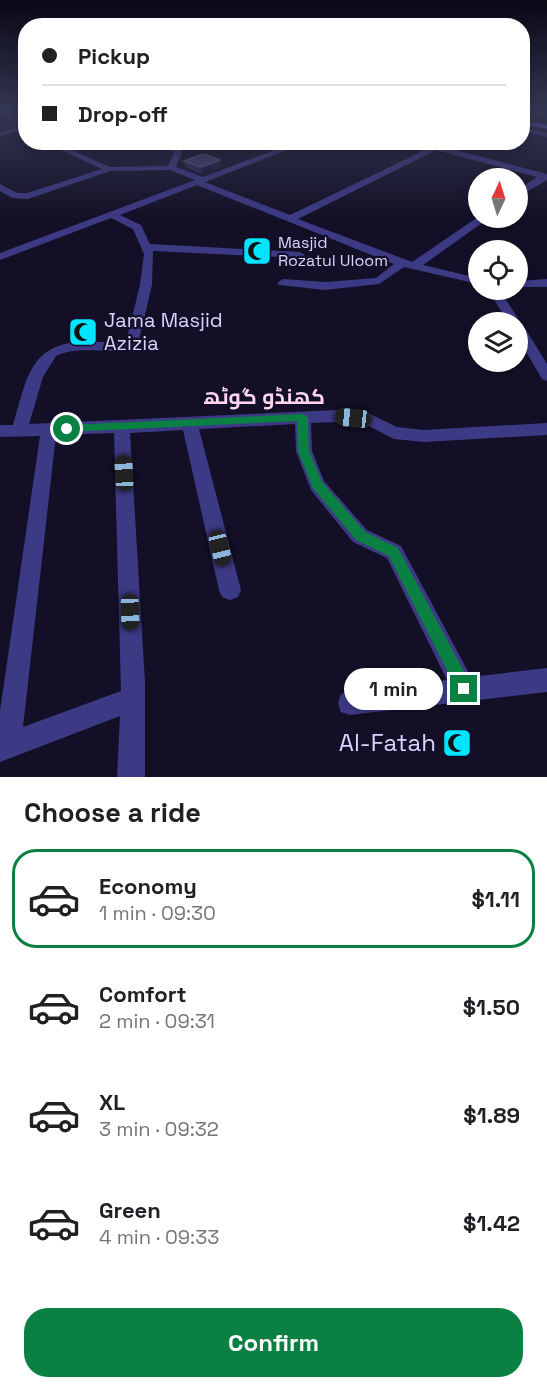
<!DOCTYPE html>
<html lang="en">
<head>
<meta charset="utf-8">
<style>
  :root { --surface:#fff; --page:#f2f2f2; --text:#202124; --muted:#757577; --line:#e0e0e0; --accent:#0b8043 }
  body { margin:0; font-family:"Space Grotesk",Cairo,sans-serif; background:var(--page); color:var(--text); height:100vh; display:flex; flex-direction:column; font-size:22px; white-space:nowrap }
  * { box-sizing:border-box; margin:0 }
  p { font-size:20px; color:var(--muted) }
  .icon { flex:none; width:33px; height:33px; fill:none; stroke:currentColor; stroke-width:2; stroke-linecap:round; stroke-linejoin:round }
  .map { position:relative; height:777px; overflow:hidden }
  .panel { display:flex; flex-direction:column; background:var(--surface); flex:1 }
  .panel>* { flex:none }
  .hud { position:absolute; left:18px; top:18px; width:512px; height:132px; border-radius:24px; box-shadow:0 3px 9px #0003; display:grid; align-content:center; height:132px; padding:0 24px; background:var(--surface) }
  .needle { width:39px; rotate:4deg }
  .fabs { position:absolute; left:468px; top:168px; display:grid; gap:12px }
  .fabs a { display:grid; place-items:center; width:60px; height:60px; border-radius:50%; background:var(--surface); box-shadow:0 3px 9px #0003; font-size:30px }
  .end { position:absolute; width:27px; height:27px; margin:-14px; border:8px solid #0b8043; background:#fff; box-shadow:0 0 0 3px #fff }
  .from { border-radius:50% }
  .bubble { position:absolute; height:42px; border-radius:21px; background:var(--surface); box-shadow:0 3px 9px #0003; font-size:20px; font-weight:800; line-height:42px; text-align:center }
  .car { position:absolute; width:18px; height:36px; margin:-18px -9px; border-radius:8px; box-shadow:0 0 4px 2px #0007; background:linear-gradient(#222 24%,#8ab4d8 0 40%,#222 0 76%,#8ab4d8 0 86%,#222 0) }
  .hud b { display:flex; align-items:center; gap:21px; height:57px; font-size:22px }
  .hud b+b { border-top:2px solid var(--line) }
  .hud i { width:15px; height:15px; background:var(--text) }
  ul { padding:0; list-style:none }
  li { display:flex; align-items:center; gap:18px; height:99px; margin:0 12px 9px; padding:0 12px; border:3px solid transparent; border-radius:24px }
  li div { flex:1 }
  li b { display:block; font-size:22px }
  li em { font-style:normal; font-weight:800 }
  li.on { border-color:var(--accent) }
  li>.icon { width:54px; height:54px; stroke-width:1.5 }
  h2 { padding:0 24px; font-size:27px; line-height:72px }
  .primary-button { display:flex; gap:12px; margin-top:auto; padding:12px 24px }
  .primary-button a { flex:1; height:69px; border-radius:24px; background:var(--accent); color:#fff; font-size:24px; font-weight:800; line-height:69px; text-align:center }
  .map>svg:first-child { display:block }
</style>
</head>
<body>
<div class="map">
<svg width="547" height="777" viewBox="0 0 547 777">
  <rect width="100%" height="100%" fill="#130f26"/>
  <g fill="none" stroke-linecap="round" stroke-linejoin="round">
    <g fill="#3d3a85" fill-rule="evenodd">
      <path d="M26,125V129L0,136V132Z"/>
      <path d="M522,127L547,133V137L522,131Z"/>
      <path d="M43,142H53L110,167L168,166L176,148L166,142H176L184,147L176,167L203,177L296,142H307L205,182L290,215L429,148L411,142H424L547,174V180L518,197V190L537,177L436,150L298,219L412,262L478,217L489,218L423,265L478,278V284L404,267L379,284L325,290L279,285L277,283L283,279L325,282L376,278L394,264L197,185L120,215L141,225L150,244L300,252L305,255L300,258L153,251L152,285L137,348C110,356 82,344 56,356L43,377L29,424L338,410L368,413L397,427L424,430L547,423V435L424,442L394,439L365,424L338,422L311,423L312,451L324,481L367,530L401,546L471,677L547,668V692L350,715L341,712L338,703L341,694L350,691L447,680L387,558L353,542L311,490L296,451L295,424L199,429L241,590L238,597L230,600L222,597L219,590L183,430L130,433L145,682V777H117L120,716L0,762V711L40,436L0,437V425H13C26,384 28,345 79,342C95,341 110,343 126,342L140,285L144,254L133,229L111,218L0,260V253L195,180L170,170L110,171L28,199L12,198L0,191V184L17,193H27L102,169ZM114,433L121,691L23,727L56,435Z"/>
      <path d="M547,279V287H518V281Z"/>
      <path d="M488,290H500L520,322L519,324L523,325L547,364V381L542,379L518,338V322H508Z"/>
    </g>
    <path fill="#6f6bff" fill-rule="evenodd" d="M522,120L547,125V129L522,124Z"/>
  </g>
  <path fill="#312854" d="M220,160L221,167L202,174L185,167L184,161Z"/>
  <path fill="#1d163a" d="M220,160L221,167L202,174L201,167Z"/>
  <path fill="#433a66" stroke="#5a527e" stroke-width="1.5" d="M203,154L220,160L201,167L184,161Z"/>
  <linearGradient id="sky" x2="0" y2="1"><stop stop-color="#0a0815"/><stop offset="0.5" stop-color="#333752"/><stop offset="1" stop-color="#333752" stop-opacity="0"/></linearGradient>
  <rect width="547" height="220" fill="url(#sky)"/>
  <path fill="#0b8043" d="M303,414L308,417L309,451L322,482L365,532L398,548L470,683L472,689L470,694L464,697L459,694L389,556L356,540L313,488L298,451L297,421L67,432L62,429L67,425Z"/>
  <defs>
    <g id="mosque-square" transform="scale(1.5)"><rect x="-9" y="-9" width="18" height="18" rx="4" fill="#00e5ff" stroke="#130f26"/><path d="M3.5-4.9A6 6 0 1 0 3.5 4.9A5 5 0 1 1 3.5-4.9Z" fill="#111"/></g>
  </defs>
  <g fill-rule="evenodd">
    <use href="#mosque-square" x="257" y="251"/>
    <use href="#mosque-square" x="83" y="332"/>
    <use href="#mosque-square" x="457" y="743"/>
  </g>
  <g text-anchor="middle" stroke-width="4.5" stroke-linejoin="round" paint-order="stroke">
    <g font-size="16" fill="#d9d4ff" stroke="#130f26" text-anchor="start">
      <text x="278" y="248">Masjid<tspan x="278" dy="18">Rozatul Uloom</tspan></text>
    </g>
    <g font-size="20" fill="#d9d4ff" stroke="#130f26" text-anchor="start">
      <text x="104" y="327">Jama Masjid<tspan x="104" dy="23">Azizia</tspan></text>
    </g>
    <g font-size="21" font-weight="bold" fill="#ffd6f0" stroke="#130f26">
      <text x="264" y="404">کھنڈو گوٹھ</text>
    </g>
    <g font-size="24" fill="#d9d4ff" stroke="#130f26" text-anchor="end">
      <text x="436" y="751">Al-Fatah</text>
    </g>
  </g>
</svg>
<div class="fabs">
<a><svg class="needle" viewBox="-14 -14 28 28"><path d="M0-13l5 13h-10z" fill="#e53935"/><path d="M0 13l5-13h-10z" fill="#757577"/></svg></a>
<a><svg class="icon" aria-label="locate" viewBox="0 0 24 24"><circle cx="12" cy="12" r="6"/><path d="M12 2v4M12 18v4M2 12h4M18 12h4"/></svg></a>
<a><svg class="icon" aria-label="layers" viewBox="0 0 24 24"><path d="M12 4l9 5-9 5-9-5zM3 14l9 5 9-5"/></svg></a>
</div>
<i class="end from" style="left:67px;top:429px"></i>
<i class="end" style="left:464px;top:689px"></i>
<div class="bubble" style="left:344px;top:668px;width:99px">1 min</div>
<i class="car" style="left:353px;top:418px;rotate:276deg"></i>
<i class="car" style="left:124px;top:473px;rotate:357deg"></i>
<i class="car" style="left:220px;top:548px;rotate:166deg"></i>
<i class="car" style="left:130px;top:612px;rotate:178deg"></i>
<div class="hud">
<b><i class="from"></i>Pickup</b>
<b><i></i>Drop-off</b>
</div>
</div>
<section class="panel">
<h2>Choose a ride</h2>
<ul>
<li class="on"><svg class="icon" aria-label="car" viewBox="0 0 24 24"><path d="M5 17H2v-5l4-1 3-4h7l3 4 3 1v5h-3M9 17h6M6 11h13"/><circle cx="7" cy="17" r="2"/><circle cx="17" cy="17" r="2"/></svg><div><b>Economy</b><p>1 min · 09:30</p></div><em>$1.11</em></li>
<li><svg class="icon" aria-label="car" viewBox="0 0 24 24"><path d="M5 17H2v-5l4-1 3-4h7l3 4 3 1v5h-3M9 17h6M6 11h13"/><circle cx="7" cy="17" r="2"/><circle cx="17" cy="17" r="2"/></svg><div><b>Comfort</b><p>2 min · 09:31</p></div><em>$1.50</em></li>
<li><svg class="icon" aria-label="car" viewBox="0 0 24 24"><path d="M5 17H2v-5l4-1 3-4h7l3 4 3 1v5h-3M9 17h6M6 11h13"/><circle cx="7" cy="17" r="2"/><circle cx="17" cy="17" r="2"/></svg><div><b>XL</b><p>3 min · 09:32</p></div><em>$1.89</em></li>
<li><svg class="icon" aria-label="car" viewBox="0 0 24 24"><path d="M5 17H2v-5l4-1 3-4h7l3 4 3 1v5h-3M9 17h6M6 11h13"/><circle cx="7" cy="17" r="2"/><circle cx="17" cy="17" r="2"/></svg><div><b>Green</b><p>4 min · 09:33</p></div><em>$1.42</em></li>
</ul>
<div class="primary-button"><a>Confirm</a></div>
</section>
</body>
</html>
